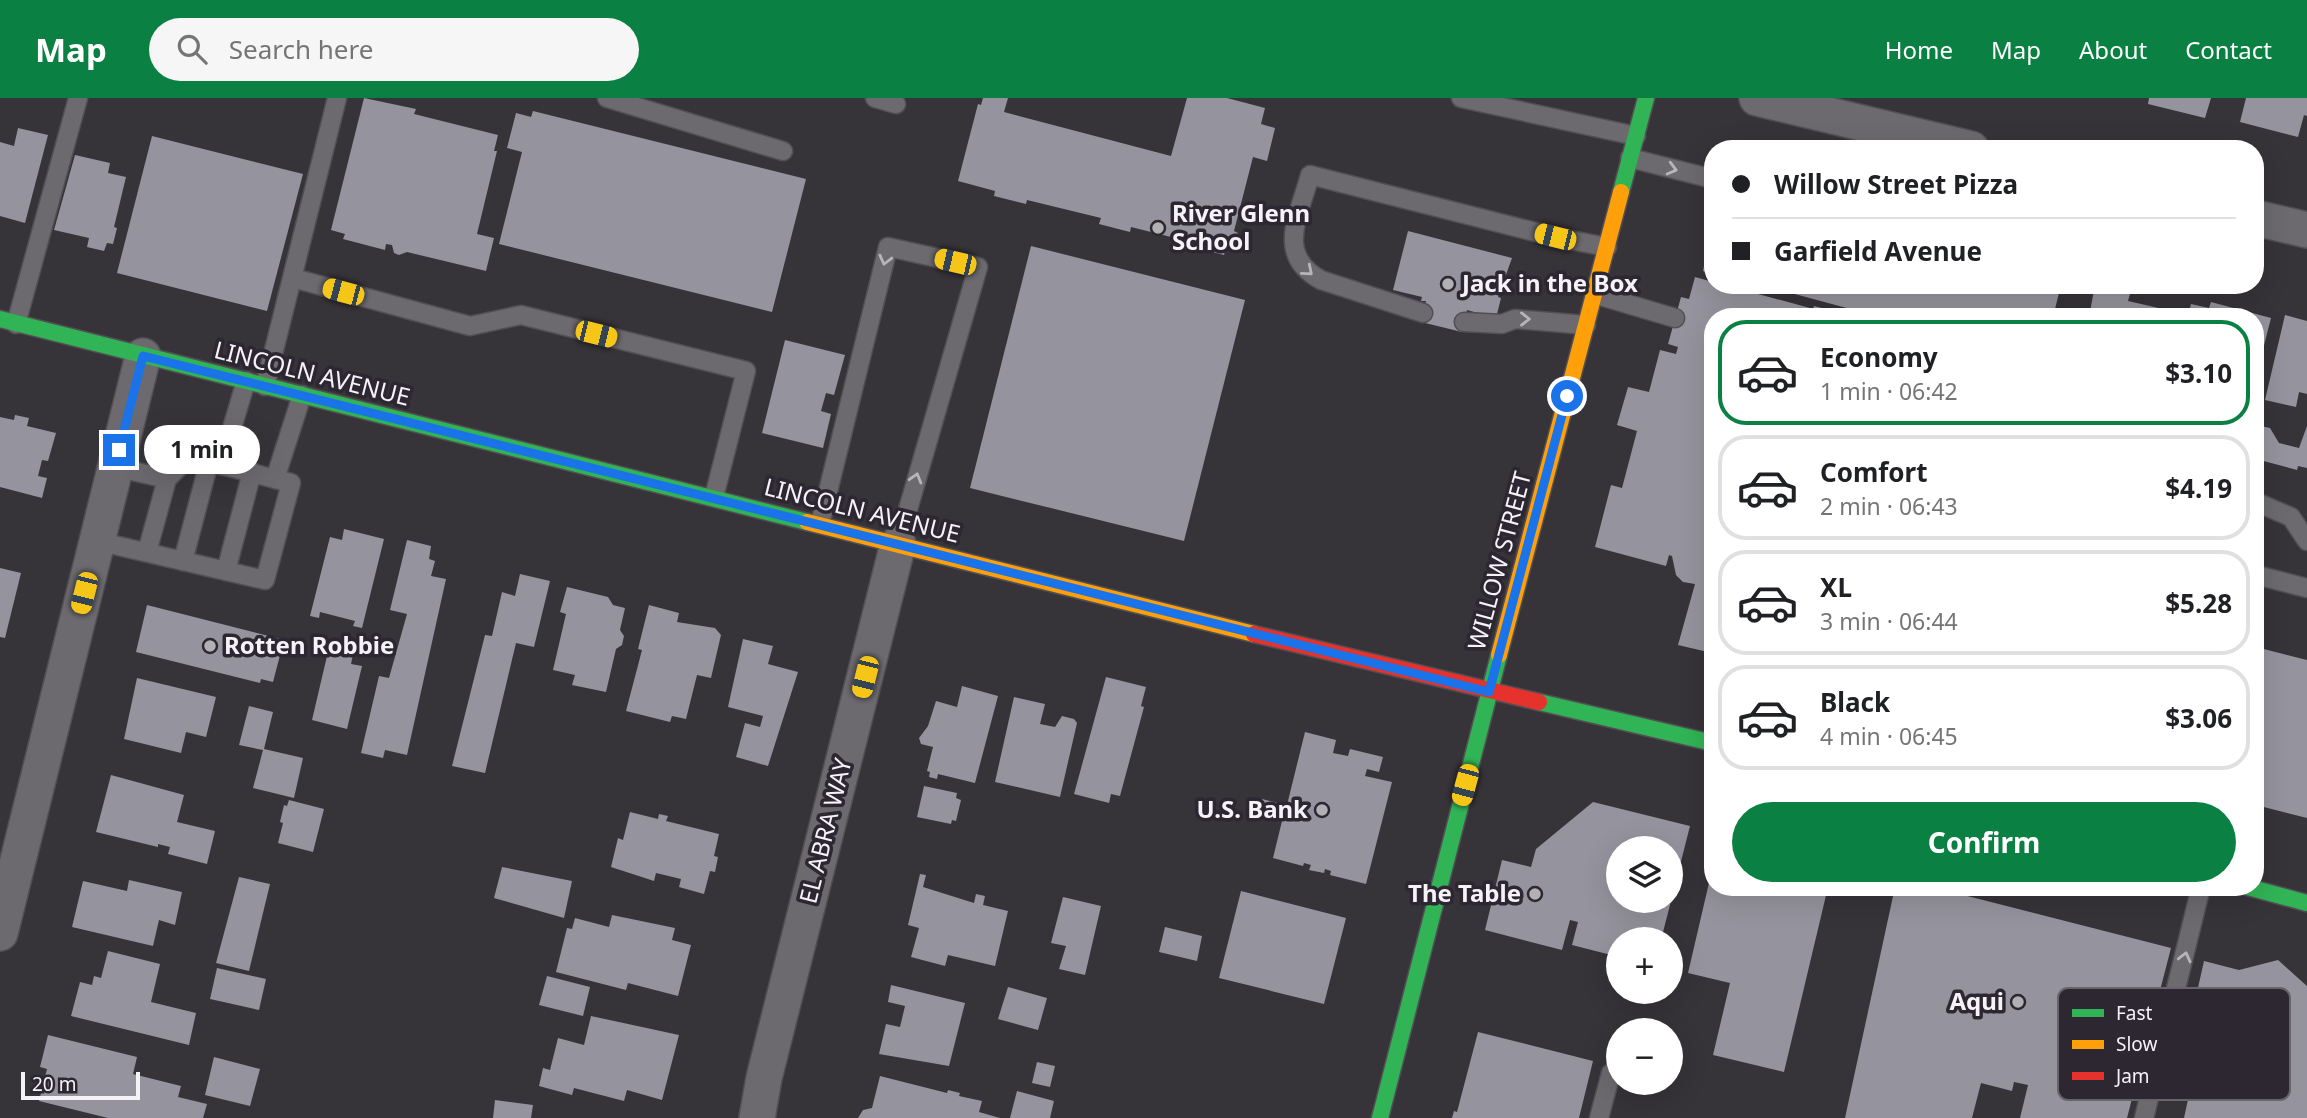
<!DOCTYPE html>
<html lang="en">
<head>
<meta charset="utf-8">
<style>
  :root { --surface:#fff; --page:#f6f6f6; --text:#202124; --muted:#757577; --line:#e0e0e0; --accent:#0b8043 }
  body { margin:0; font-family:"Noto Sans",sans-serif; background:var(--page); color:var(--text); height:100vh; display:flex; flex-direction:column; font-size:26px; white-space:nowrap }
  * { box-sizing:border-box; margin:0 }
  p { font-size:23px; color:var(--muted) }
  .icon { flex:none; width:38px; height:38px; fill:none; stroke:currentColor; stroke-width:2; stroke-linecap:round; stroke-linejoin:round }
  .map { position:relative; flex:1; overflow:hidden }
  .details { position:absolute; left:1704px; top:210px; width:560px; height:588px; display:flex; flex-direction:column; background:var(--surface); border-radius:28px; box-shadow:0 7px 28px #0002 }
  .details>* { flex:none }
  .hud { position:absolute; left:1704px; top:42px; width:560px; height:154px; border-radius:28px; box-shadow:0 7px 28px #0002; display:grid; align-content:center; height:154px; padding:0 28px; background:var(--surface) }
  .buttons { position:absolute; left:1606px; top:738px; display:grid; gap:14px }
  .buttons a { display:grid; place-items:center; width:77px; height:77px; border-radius:50%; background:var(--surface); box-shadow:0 7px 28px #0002; font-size:35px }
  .scale { position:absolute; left:21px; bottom:18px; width:119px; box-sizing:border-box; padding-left:7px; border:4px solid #f5f2f8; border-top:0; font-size:19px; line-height:24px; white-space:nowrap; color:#f5f2f8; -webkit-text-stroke:5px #2c2731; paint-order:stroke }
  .end { position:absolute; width:32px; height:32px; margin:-16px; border:9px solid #1a73e8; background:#fff; box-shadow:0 0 0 4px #fff }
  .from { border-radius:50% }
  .bubble { position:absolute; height:49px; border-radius:24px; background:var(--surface); box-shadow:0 7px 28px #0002; font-size:23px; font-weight:700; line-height:49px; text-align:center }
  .car { position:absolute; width:21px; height:42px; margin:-21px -10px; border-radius:9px; box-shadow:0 0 5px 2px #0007; background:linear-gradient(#f5c518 24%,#345 0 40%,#f5c518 0 76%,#345 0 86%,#f5c518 0) }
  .hud b { display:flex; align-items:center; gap:24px; height:66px; font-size:26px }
  .hud b+b { border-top:2px solid var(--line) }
  .hud i { width:18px; height:18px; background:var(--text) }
  ul { padding:12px 0 0; list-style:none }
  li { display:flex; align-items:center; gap:21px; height:105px; margin:0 14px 10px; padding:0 14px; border:4px solid var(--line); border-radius:28px }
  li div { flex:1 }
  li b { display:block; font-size:26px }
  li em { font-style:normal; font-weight:700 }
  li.current { border-color:var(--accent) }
  li>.icon { width:63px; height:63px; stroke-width:1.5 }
  .action { display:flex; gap:14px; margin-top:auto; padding:14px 28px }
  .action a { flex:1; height:80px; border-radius:42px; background:var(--accent); color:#fff; font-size:28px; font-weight:700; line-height:80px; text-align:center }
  header { display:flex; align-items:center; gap:42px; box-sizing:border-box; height:98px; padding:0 35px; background:var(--accent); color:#fff }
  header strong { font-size:33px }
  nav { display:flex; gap:38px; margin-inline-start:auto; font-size:24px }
  .search { width:490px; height:63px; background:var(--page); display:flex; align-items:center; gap:18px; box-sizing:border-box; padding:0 24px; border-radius:38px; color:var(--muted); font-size:26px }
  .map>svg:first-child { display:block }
</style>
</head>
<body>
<header>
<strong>Map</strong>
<div class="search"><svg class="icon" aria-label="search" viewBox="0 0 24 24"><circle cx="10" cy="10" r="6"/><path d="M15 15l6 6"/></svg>Search here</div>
<nav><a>Home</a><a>Map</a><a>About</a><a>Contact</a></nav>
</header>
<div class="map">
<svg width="2307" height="1020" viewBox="0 0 2307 1020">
  <rect width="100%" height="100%" fill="#363339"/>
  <g fill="#95949e">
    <path d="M364,0L416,11L414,16L498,37L494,53H497L477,136L494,140L486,173L407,154L399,157L394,155L392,147L386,146L385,152L343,141L345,136L331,132Z"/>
    <path d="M983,0H1008L1004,14L1171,58L1187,0H1227L1265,10L1261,26L1275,30L1267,63L1253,59L1234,133L1238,135L1234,149L1226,147L1224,157L1197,150L1199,146L1131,129L1130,134L1099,126L1101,120L1027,102L1026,106L994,98L995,93L958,83L978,6L981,7Z"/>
    <path d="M2149,0H2211L2205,20L2148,6Z"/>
    <path d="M2246,0H2307V18L2304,17L2298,39L2240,24Z"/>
    <path d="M533,13L806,81L772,214L499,146L522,54L507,50L516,15L531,19Z"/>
    <path d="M18,30L48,37L25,125L0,118V44L14,48Z"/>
    <path d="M152,38L303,76L267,213L117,175Z"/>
    <path d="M75,57L110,65L108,75L126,79L114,129L117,130L113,146L107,145L104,153L87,149L89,140L54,132Z"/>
    <path d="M1713,124V176L1703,173Z"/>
    <path d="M1408,133L1512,160L1498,199L1501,200L1496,220L1467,212L1462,234L1421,224L1426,203H1421L1422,199L1393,192Z"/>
    <path d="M1031,148L1245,202L1184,443L970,390Z"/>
    <path d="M1695,179L1713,184V187H1725L1810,210L1808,219H1713V563L1710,562L1712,555L1678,547L1695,486L1683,484L1676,477L1672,458L1669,457L1666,468L1595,449L1611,387L1622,390L1637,333L1617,327L1628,289L1649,294L1660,252L1676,256L1678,249L1668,246L1681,199L1689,201Z"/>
    <path d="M1761,187H2061L2053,219H1880Z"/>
    <path d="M2095,187L2131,192L2128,203L2163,211L2161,219H2089Z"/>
    <path d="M2211,204L2271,220L2257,275L2256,219H2188L2191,206L2209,210Z"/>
    <path d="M1814,208L1853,218V219H1811Z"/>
    <path d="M2285,217L2307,223V296L2299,294L2296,309L2265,302Z"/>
    <path d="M785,242L845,257L834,297L826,295L821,313L831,316L823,350L762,335Z"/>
    <path d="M15,317L29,320L27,328L56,335L48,363L42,362L38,378L47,380L42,400L0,389V319L14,322Z"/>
    <path d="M2256,327L2270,330L2279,345L2299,350L2307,328V370L2298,368L2297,372L2256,361Z"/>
    <path d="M344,431L384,441L362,530L353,528L355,523L320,514L319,520L310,518L330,439L342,442Z"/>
    <path d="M407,442L431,448L429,461L435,463L431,478L446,481L407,657L385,652L383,660L361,655L379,578L389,580L407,516L390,512Z"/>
    <path d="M0,470L21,475L5,540L0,539Z"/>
    <path d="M520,476L550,483L534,549L516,545L485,675L452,668L485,537L492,538L502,494L515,498Z"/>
    <path d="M567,489L608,499L613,507L625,510L620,532L624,538L622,547L616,551L606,594L572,587L575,577L553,572L566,516L560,514Z"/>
    <path d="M147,507L284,542L273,584L261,581L260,585L136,554Z"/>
    <path d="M649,507L679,515L677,524L715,530L721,537L711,580L697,577L686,621L672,618L670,624L626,613L642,552L638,551Z"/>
    <path d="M331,541L355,547L351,566L362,568L347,631L312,622Z"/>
    <path d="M743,541L773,548L768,566L798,574L768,668L736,659L745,625L760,629L763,618L728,609Z"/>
    <path d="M2256,549L2307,562V720L2256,707Z"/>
    <path d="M1106,579L1146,589L1141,608L1144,609L1120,698L1111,696L1109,705L1074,696Z"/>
    <path d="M137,580L216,599L206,639L186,634L181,655L124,641Z"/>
    <path d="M962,588L998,598L975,685L938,676L937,681L929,679L930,674L927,673L933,649L921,646L919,640L928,628L936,603L957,609Z"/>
    <path d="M1014,599L1045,606L1040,626L1055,629L1062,618L1074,621L1077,625L1060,699L995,684Z"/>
    <path d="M249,608L273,614L264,651L303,660L294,700L253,690L263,652L239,647Z"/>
    <path d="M1305,634L1336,642L1333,655L1348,658L1350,651L1383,659L1379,674L1367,671L1365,678L1392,684L1366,786L1330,777L1331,773L1325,771L1324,775L1309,772L1311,767L1304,765L1303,768L1273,760L1282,723L1258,717L1262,701L1287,707Z"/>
    <path d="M111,677L184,697L177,724L215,733L207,766L168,756L170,749L158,746V749L96,734Z"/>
    <path d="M924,688L957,695L956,700L961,702L956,723L952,722L951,726L917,719Z"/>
    <path d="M289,702L324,711L313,754L278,745L283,725L280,724L284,707L287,708Z"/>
    <path d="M1593,704L1690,728L1672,799L1671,751H1619V803H1671L1661,842L1626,835L1624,842H1619V859L1572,847L1578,824L1570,822L1562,852L1485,832L1502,762L1531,769L1536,751Z"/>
    <path d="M630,714L658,721L659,716L668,718L666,723L719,736L714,758L718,759L715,774L710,773L704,796L679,789L681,781L656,775L654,783L611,769L618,740L623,742Z"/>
    <path d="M502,769L572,783L564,820L494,800Z"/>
    <path d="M1712,772L1713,789H1828L1784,974L1713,957L1730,885L1688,875Z"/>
    <path d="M920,776L926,777L923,789L974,805L976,796L985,798L983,807L1008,813L995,868L948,857L945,868L911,859L919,830L908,827Z"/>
    <path d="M239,779L270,786L249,873L216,865Z"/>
    <path d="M129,782L182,794L175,827L159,822L153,848L72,829L83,783L127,793Z"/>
    <path d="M1895,789H1932L2171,850L2127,1020H2020L2028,987L2014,984L2012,993L1981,985L1972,1020H1845Z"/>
    <path d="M1241,793L1346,820L1324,906L1219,880Z"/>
    <path d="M1063,799L1101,808L1085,877L1059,871L1066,848L1051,845Z"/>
    <path d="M612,817L675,830L672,842L691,847L678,898L628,885L626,892L556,874L567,830L572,831L575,820L609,829Z"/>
    <path d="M1165,829L1202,838L1197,863L1159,854Z"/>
    <path d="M108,853L160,866L151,904L196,915L189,947L71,918L80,884L92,887L94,878L101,880Z"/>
    <path d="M2278,862L2307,888V1020H2184L2196,964L2182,961L2204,863L2239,872Z"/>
    <path d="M217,870L266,881L259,912L210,901Z"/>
    <path d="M547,878L590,889L583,918L539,907Z"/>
    <path d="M891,887L965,905L949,968L879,956L886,926L900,929L905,908L888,904Z"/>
    <path d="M1008,889L1047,900L1038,932L998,921Z"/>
    <path d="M591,918L679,937L662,1002L627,992L624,1003L574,990L572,997L539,988L543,970L550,972L558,940L584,947Z"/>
    <path d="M1478,934L1593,963L1579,1020H1452L1454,1013L1457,1014Z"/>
    <path d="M48,937L137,959L133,976L181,988L178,999L207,1006L203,1020H108L39,1003L47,971L40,969Z"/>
    <path d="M214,959L260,971L250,1008L205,997Z"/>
    <path d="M1037,964L1055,968L1050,989L1032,985Z"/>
    <path d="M880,978L947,995L948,992L960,995L959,998L982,1003L979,1014L1000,1020H858L863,1012L872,1010Z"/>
    <path d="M1017,993L1054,1003L1050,1020H1010Z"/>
    <path d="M495,1002L533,1007L531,1020H493Z"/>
  </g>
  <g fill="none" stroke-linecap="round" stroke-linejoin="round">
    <g stroke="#524f54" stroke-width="21">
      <g id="lane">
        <path d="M607,0L783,53"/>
        <path d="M875,0L896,6"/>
        <path d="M1461,0L1636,38"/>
        <path d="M1630,60L1713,81"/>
        <path d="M293,180L470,228L521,217L746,273L714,399"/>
        <path d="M1594,196L1675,220"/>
        <path d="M1423,215L1321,182C1275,157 1299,118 1310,77L1555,139L1607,149"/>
        <path d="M1464,224L1502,226L1515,221L1586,227"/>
        <path d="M16,226L78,0"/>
        <path d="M265,288L337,0"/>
        <path d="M115,369L167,381L189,359L221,367"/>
        <path d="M275,381L302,297"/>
        <path d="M2256,404L2291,419L2307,443"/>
        <path d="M820,426L888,149L978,169L898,446"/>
        <path d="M97,443L265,482L291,385L221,367L246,283"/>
        <path d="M147,454L167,381"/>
        <path d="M183,463L209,364"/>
        <path d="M226,473L252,374"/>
        <path d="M2256,477L2307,490"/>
        <path d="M1599,1020L1611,975"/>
        <path d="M2144,1020L2201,789"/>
      </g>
    </g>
    <g stroke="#524f54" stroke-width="38">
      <g id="street">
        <path d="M1757,0L1971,51"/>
        <path d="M2256,120L2307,132"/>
        <path d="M0,835L143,258"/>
        <path d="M757,1020L764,980L898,446"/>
      </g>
    </g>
    <g stroke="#524f54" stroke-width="19">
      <g id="fast">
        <path d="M1621,94L1646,0"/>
        <path d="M0,221L807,424"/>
        <path d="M1539,604L1713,645"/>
        <path d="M2248,789L2307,805"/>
        <path d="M1380,1020L1499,557"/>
      </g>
    </g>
    <g stroke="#524f54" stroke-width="19">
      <g id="slow">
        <path d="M807,424L1254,536"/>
        <path d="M1499,557L1621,94"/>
      </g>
    </g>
    <g stroke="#524f54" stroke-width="19">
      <path id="jam" d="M1254,536L1539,604"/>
    </g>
    <use href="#lane" stroke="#6c6a6f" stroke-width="18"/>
    <use href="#street" stroke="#6c6a6f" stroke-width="35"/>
    <use href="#fast" stroke="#30b455" stroke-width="16"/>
    <use href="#slow" stroke="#ff9f0a" stroke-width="16"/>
    <use href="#jam" stroke="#e5322d" stroke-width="16"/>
  </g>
  <defs><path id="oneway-chevron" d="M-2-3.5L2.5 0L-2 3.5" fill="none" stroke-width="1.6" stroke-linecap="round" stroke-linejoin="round" transform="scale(1.75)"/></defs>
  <g stroke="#b7b5ba">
    <use href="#oneway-chevron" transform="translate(1672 71) rotate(15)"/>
    <use href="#oneway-chevron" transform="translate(885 162) rotate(104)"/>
    <use href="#oneway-chevron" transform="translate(1308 173) rotate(40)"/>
    <use href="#oneway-chevron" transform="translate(1525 221)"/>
    <use href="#oneway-chevron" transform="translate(916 380) rotate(-74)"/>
    <use href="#oneway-chevron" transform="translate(2185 859) rotate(-76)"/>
  </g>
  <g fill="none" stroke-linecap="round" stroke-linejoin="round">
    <path stroke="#1a73e8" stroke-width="9" d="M119,352L143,258L1489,594L1567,298"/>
  </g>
  <g fill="#b2afb5" stroke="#2c2731" stroke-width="2.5">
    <circle cx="1158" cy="130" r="7"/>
    <circle cx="1448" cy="186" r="7"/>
    <circle cx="210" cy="548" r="7"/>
    <circle cx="1322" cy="712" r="7"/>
    <circle cx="1535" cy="796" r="7"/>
    <circle cx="2018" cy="904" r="7"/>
  </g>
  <g text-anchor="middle" stroke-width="7" stroke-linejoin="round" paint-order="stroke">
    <g font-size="24" font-weight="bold" fill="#f5f2f8" stroke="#2c2731" text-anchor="start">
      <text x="1172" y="124">River Glenn<tspan x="1172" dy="28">School</tspan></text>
      <text x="1462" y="194">Jack in the Box</text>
      <text x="224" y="556">Rotten Robbie</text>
      <text x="1308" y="720" text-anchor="end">U.S. Bank</text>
      <text x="1521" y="804" text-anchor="end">The Table</text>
      <text x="2004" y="912" text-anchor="end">Aqui</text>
    </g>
    <g font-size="24" fill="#f5f2f8" stroke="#2c2731">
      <text transform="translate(312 276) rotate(14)" y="8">LINCOLN AVENUE</text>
      <text transform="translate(862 413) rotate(14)" y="8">LINCOLN AVENUE</text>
      <text transform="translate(1500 463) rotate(-75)" y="8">WILLOW STREET</text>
      <text transform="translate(826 733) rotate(-76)" y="8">EL ABRA WAY</text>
    </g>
  </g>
  <rect x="2058" y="890" width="232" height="112" rx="10" fill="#2c2731" stroke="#68646d" stroke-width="2"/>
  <rect x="2072" y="911" width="32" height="8" fill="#30b455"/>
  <rect x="2072" y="942" width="32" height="9" fill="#ff9f0a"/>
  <rect x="2072" y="974" width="32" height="8" fill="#e5322d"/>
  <g font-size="19" fill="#f5f2f8">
    <text x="2116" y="922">Fast</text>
    <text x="2116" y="953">Slow</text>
    <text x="2116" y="985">Jam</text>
  </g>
</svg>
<div class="buttons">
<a><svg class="icon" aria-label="layers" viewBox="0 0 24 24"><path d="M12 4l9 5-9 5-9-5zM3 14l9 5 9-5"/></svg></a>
<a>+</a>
<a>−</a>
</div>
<div class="scale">20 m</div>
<i class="end from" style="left:1567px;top:298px"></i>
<i class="end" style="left:119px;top:352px"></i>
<div class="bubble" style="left:144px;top:327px;width:116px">1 min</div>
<i class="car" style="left:1555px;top:139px;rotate:284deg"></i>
<i class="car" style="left:955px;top:164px;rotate:283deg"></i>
<i class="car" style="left:343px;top:194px;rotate:285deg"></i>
<i class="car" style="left:596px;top:236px;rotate:104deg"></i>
<i class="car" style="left:84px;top:495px;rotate:194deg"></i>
<i class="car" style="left:865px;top:579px;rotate:194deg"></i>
<i class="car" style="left:1465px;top:687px;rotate:195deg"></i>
<div class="hud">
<b><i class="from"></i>Willow Street Pizza</b>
<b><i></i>Garfield Avenue</b>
</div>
<section class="details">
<ul>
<li class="current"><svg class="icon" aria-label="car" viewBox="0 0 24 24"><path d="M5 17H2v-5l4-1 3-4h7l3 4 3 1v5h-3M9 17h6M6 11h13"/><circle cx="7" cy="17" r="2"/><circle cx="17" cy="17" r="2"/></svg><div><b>Economy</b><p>1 min · 06:42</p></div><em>$3.10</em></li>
<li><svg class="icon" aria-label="car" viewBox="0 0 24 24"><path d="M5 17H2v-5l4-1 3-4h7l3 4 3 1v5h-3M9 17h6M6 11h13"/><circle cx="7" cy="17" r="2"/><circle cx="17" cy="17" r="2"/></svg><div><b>Comfort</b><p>2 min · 06:43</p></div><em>$4.19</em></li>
<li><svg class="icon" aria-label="car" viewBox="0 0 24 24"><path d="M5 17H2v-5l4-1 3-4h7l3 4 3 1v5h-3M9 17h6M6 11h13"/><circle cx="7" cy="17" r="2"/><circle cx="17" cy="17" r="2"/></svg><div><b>XL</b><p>3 min · 06:44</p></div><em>$5.28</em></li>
<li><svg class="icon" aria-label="car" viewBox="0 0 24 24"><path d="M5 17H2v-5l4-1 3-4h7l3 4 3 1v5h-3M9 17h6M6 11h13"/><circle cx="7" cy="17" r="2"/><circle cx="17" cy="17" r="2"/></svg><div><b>Black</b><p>4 min · 06:45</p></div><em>$3.06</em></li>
</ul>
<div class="action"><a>Confirm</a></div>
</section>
</div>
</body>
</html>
